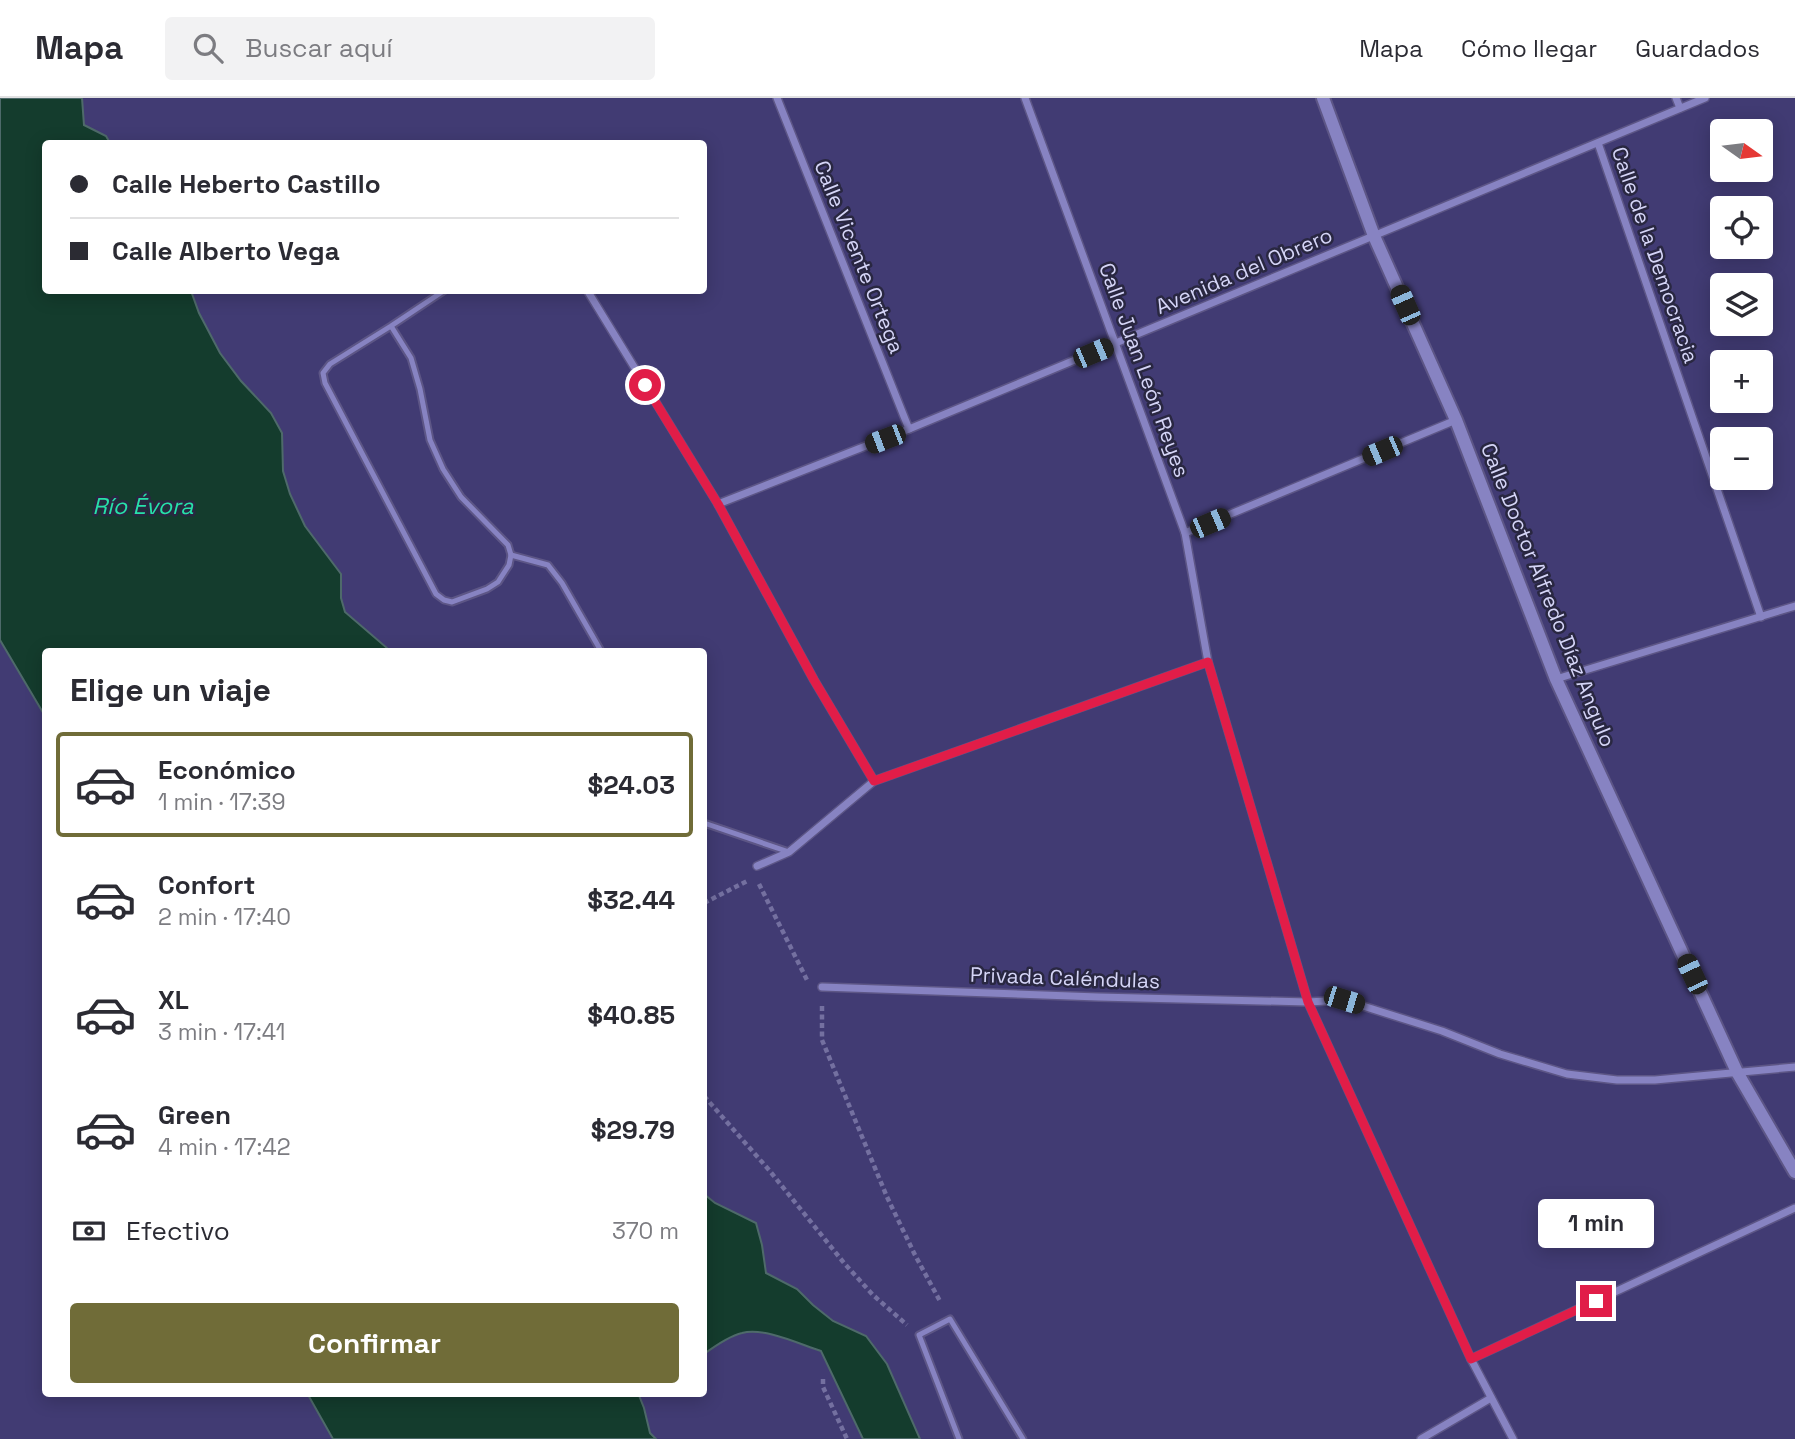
<!DOCTYPE html>
<html lang="es">
<head>
<meta charset="utf-8">
<style>
  :root { --surface:#fff; --page:#f2f2f3; --text:#2b2b33; --muted:#7c7c81; --line:#e1e1e2; --accent:#706c38 }
  body { margin:0; font-family:"Space Grotesk",sans-serif; background:var(--page); color:var(--text); height:100vh; display:flex; flex-direction:column; font-size:26px; white-space:nowrap }
  * { box-sizing:border-box; margin:0 }
  p { font-size:23px; color:var(--muted) }
  .icon { flex:none; width:38px; height:38px; fill:none; stroke:currentColor; stroke-width:2; stroke-linecap:round; stroke-linejoin:round }
  .map { position:relative; flex:1; overflow:hidden }
  .details { position:absolute; left:42px; top:550px; width:665px; height:749px; display:flex; flex-direction:column; background:var(--surface); border-radius:7px; box-shadow:0 4px 18px #0003 }
  .details>* { flex:none }
  .hud { position:absolute; left:42px; top:42px; width:665px; height:154px; border-radius:7px; box-shadow:0 4px 18px #0003; display:grid; align-content:center; height:154px; padding:0 28px; background:var(--surface) }
  .needle { width:46px; rotate:104deg }
  .controls { position:absolute; left:1710px; top:21px; display:grid; gap:14px }
  .controls a { display:grid; place-items:center; width:63px; height:63px; border-radius:7px; background:var(--surface); box-shadow:0 4px 18px #0003; font-size:35px }
  .end { position:absolute; width:32px; height:32px; margin:-16px; border:9px solid #e11d48; background:#fff; box-shadow:0 0 0 4px #fff }
  .from { border-radius:50% }
  .bubble { position:absolute; height:49px; border-radius:7px; background:var(--surface); box-shadow:0 4px 18px #0003; font-size:23px; font-weight:600; line-height:49px; text-align:center }
  .car { position:absolute; width:21px; height:42px; margin:-21px -10px; border-radius:9px; box-shadow:0 0 5px 2px #0007; background:linear-gradient(#222 24%,#8ab4d8 0 40%,#222 0 76%,#8ab4d8 0 86%,#222 0) }
  .hud b { display:flex; align-items:center; gap:24px; height:66px; font-size:26px }
  .hud b+b { border-top:2px solid var(--line) }
  .hud i { width:18px; height:18px; background:var(--text) }
  ul { padding:0; list-style:none }
  li { display:flex; align-items:center; gap:21px; height:105px; margin:0 14px 10px; padding:0 14px; border:4px solid transparent; border-radius:7px }
  li div { flex:1 }
  li b { display:block; font-size:26px }
  li em { font-style:normal; font-weight:600 }
  li.selected { border-color:var(--accent) }
  li>.icon { width:63px; height:63px; stroke-width:1.5 }
  h2 { padding:0 28px; font-size:32px; line-height:84px }
  .pay { display:flex; align-items:center; gap:18px; height:77px; padding:0 28px; font-size:26px }
  .pay p { margin-inline-start:auto }
  .button { display:flex; gap:14px; margin-top:auto; padding:14px 28px }
  .button a { flex:1; height:80px; border-radius:7px; background:var(--accent); color:#fff; font-size:28px; font-weight:600; line-height:80px; text-align:center }
  header { display:flex; align-items:center; gap:42px; box-sizing:border-box; height:98px; padding:0 35px; background:var(--surface); border-bottom:2px solid var(--line) }
  header strong { font-size:33px }
  nav { display:flex; gap:38px; margin-inline-start:auto; font-size:24px }
  .search { width:490px; height:63px; background:var(--page); display:flex; align-items:center; gap:18px; box-sizing:border-box; padding:0 24px; border-radius:7px; color:var(--muted); font-size:26px }
  .map>svg:first-child { display:block }
</style>
</head>
<body>
<header>
<strong>Mapa</strong>
<div class="search"><svg class="icon" aria-label="search" viewBox="0 0 24 24"><circle cx="10" cy="10" r="6"/><path d="M15 15l6 6"/></svg>Buscar aquí</div>
<nav><a>Mapa</a><a>Cómo llegar</a><a>Guardados</a></nav>
</header>
<div class="map">
<svg width="1795" height="1341" viewBox="0 0 1795 1341">
  <rect width="100%" height="100%" fill="#413b73"/>
  <g fill="#143c2d" stroke="#4e6a6a" stroke-width="2">
    <path d="M0,0H82L84,27L106,38L110,45L46,46V192L191,193L199,215L220,255L241,283L271,315L282,335L283,373L290,396L305,428L341,476V500L345,514L387,550L388,553H46L45,618L0,542Z"/>
    <path d="M704,1096L715,1105L756,1125L762,1147L766,1175L797,1191L813,1207L833,1223L866,1238L887,1266L920,1341H863L821,1253C799,1246 764,1229 742,1235C729,1238 715,1248 704,1256Z"/>
    <path d="M307,1295H638L644,1310L650,1335L656,1341H333Z"/>
  </g>
  <g fill="none" stroke-linecap="round" stroke-linejoin="round">
    <g stroke="#5d5686" stroke-width="9">
      <g id="service">
        <path d="M391,228L411,260L420,291L430,342L443,371L461,399L508,447L511,457L509,467L498,484L487,491L452,504L444,502L436,496L325,285L323,275L330,266L391,228L445,192"/>
        <path d="M511,457L548,467L562,485L601,553"/>
        <path d="M704,725L789,754"/>
        <path d="M959,1341L919,1237L950,1221L1023,1341"/>
      </g>
    </g>
    <g stroke="#5d5686" stroke-width="10">
      <g id="minor">
        <path d="M777,0L909,331"/>
        <path d="M1025,0L1185,435L1208,564L1308,904L1471,1261L1513,1341"/>
        <path d="M1676,0L1680,10"/>
        <path d="M1598,45L1761,519"/>
        <path d="M587,192L718,406L814,582L874,683"/>
        <path d="M718,406L909,331L1705,0"/>
        <path d="M1185,435L1456,322"/>
        <path d="M1556,581L1795,508"/>
        <path d="M757,768L789,754L874,683L1208,564"/>
        <path d="M822,889L1098,899L1308,904L1344,902L1442,933L1500,956L1567,976L1617,982H1655L1795,969"/>
        <path d="M1471,1261L1795,1110"/>
        <path d="M1421,1341L1491,1300"/>
      </g>
    </g>
    <g stroke="#5d5686" stroke-width="16">
      <path id="tertiary" d="M1323,0L1374,138L1456,322L1556,581L1737,974L1795,1074"/>
    </g>
    <g stroke="#7470a0" stroke-width="4.5" stroke-dasharray="5 3.5" stroke-linecap="butt">
      <path d="M759,786L807,882"/>
      <path d="M704,805L749,782"/>
      <path d="M822,908V942L887,1099L915,1157L941,1205"/>
      <path d="M704,998L769,1072L844,1165L873,1197L907,1227"/>
      <path d="M823,1281V1289L847,1341"/>
    </g>
    <use href="#service" stroke="#8783c2" stroke-width="5"/>
    <use href="#minor" stroke="#8783c2" stroke-width="7"/>
    <use href="#tertiary" stroke="#8783c2" stroke-width="12"/>
  </g>
  <g fill="none" stroke-linecap="round" stroke-linejoin="round">
    <path stroke="#e11d48" stroke-width="9" d="M645,287L718,406L814,582L874,683L1208,564L1308,904L1471,1261L1596,1203"/>
  </g>
  <g text-anchor="middle" stroke-width="5" stroke-linejoin="round" paint-order="stroke">
    <g font-size="21" fill="#d5d5f7" stroke="#292741">
      <text transform="translate(1655 157) rotate(71)" y="7">Calle de la Democracia</text>
      <text transform="translate(859 159) rotate(68)" y="7">Calle Vicente Ortega</text>
      <text transform="translate(1244 173) rotate(-23)" y="7">Avenida del Obrero</text>
      <text transform="translate(1144 272) rotate(70)" y="7">Calle Juan León Reyes</text>
      <text transform="translate(1548 497) rotate(68)" y="7">Calle Doctor Alfredo Díaz Angulo</text>
      <text transform="translate(1065 880) rotate(2)" y="7">Privada Caléndulas</text>
    </g>
    <g font-size="23" font-style="italic" fill="#27e1a9" stroke="#292741">
      <text x="143" y="416">Río Évora</text>
    </g>
  </g>
</svg>
<div class="controls">
<a><svg class="needle" viewBox="-14 -14 28 28"><path d="M0-13l5 13h-10z" fill="#e53935"/><path d="M0 13l5-13h-10z" fill="#7c7c81"/></svg></a>
<a><svg class="icon" aria-label="locate" viewBox="0 0 24 24"><circle cx="12" cy="12" r="6"/><path d="M12 2v4M12 18v4M2 12h4M18 12h4"/></svg></a>
<a><svg class="icon" aria-label="layers" viewBox="0 0 24 24"><path d="M12 4l9 5-9 5-9-5zM3 14l9 5 9-5"/></svg></a>
<a>+</a>
<a>−</a>
</div>
<i class="end from" style="left:645px;top:287px"></i>
<i class="end" style="left:1596px;top:1203px"></i>
<div class="bubble" style="left:1538px;top:1101px;width:116px">1 min</div>
<i class="car" style="left:1405px;top:207px;rotate:336deg"></i>
<i class="car" style="left:1093px;top:255px;rotate:67deg"></i>
<i class="car" style="left:885px;top:341px;rotate:249deg"></i>
<i class="car" style="left:1382px;top:353px;rotate:247deg"></i>
<i class="car" style="left:1210px;top:425px;rotate:67deg"></i>
<i class="car" style="left:1692px;top:876px;rotate:335deg"></i>
<i class="car" style="left:1344px;top:902px;rotate:107deg"></i>
<div class="hud">
<b><i class="from"></i>Calle Heberto Castillo</b>
<b><i></i>Calle Alberto Vega</b>
</div>
<section class="details">
<h2>Elige un viaje</h2>
<ul>
<li class="selected"><svg class="icon" aria-label="car" viewBox="0 0 24 24"><path d="M5 17H2v-5l4-1 3-4h7l3 4 3 1v5h-3M9 17h6M6 11h13"/><circle cx="7" cy="17" r="2"/><circle cx="17" cy="17" r="2"/></svg><div><b>Económico</b><p>1 min · 17:39</p></div><em>$24.03</em></li>
<li><svg class="icon" aria-label="car" viewBox="0 0 24 24"><path d="M5 17H2v-5l4-1 3-4h7l3 4 3 1v5h-3M9 17h6M6 11h13"/><circle cx="7" cy="17" r="2"/><circle cx="17" cy="17" r="2"/></svg><div><b>Confort</b><p>2 min · 17:40</p></div><em>$32.44</em></li>
<li><svg class="icon" aria-label="car" viewBox="0 0 24 24"><path d="M5 17H2v-5l4-1 3-4h7l3 4 3 1v5h-3M9 17h6M6 11h13"/><circle cx="7" cy="17" r="2"/><circle cx="17" cy="17" r="2"/></svg><div><b>XL</b><p>3 min · 17:41</p></div><em>$40.85</em></li>
<li><svg class="icon" aria-label="car" viewBox="0 0 24 24"><path d="M5 17H2v-5l4-1 3-4h7l3 4 3 1v5h-3M9 17h6M6 11h13"/><circle cx="7" cy="17" r="2"/><circle cx="17" cy="17" r="2"/></svg><div><b>Green</b><p>4 min · 17:42</p></div><em>$29.79</em></li>
</ul>
<div class="pay"><svg class="icon" aria-label="cash" viewBox="0 0 24 24"><path d="M3 7h18v10H3z"/><circle cx="12" cy="12" r="2"/></svg>Efectivo<p>370 m</p></div>
<div class="button"><a>Confirmar</a></div>
</section>
</div>
</body>
</html>
